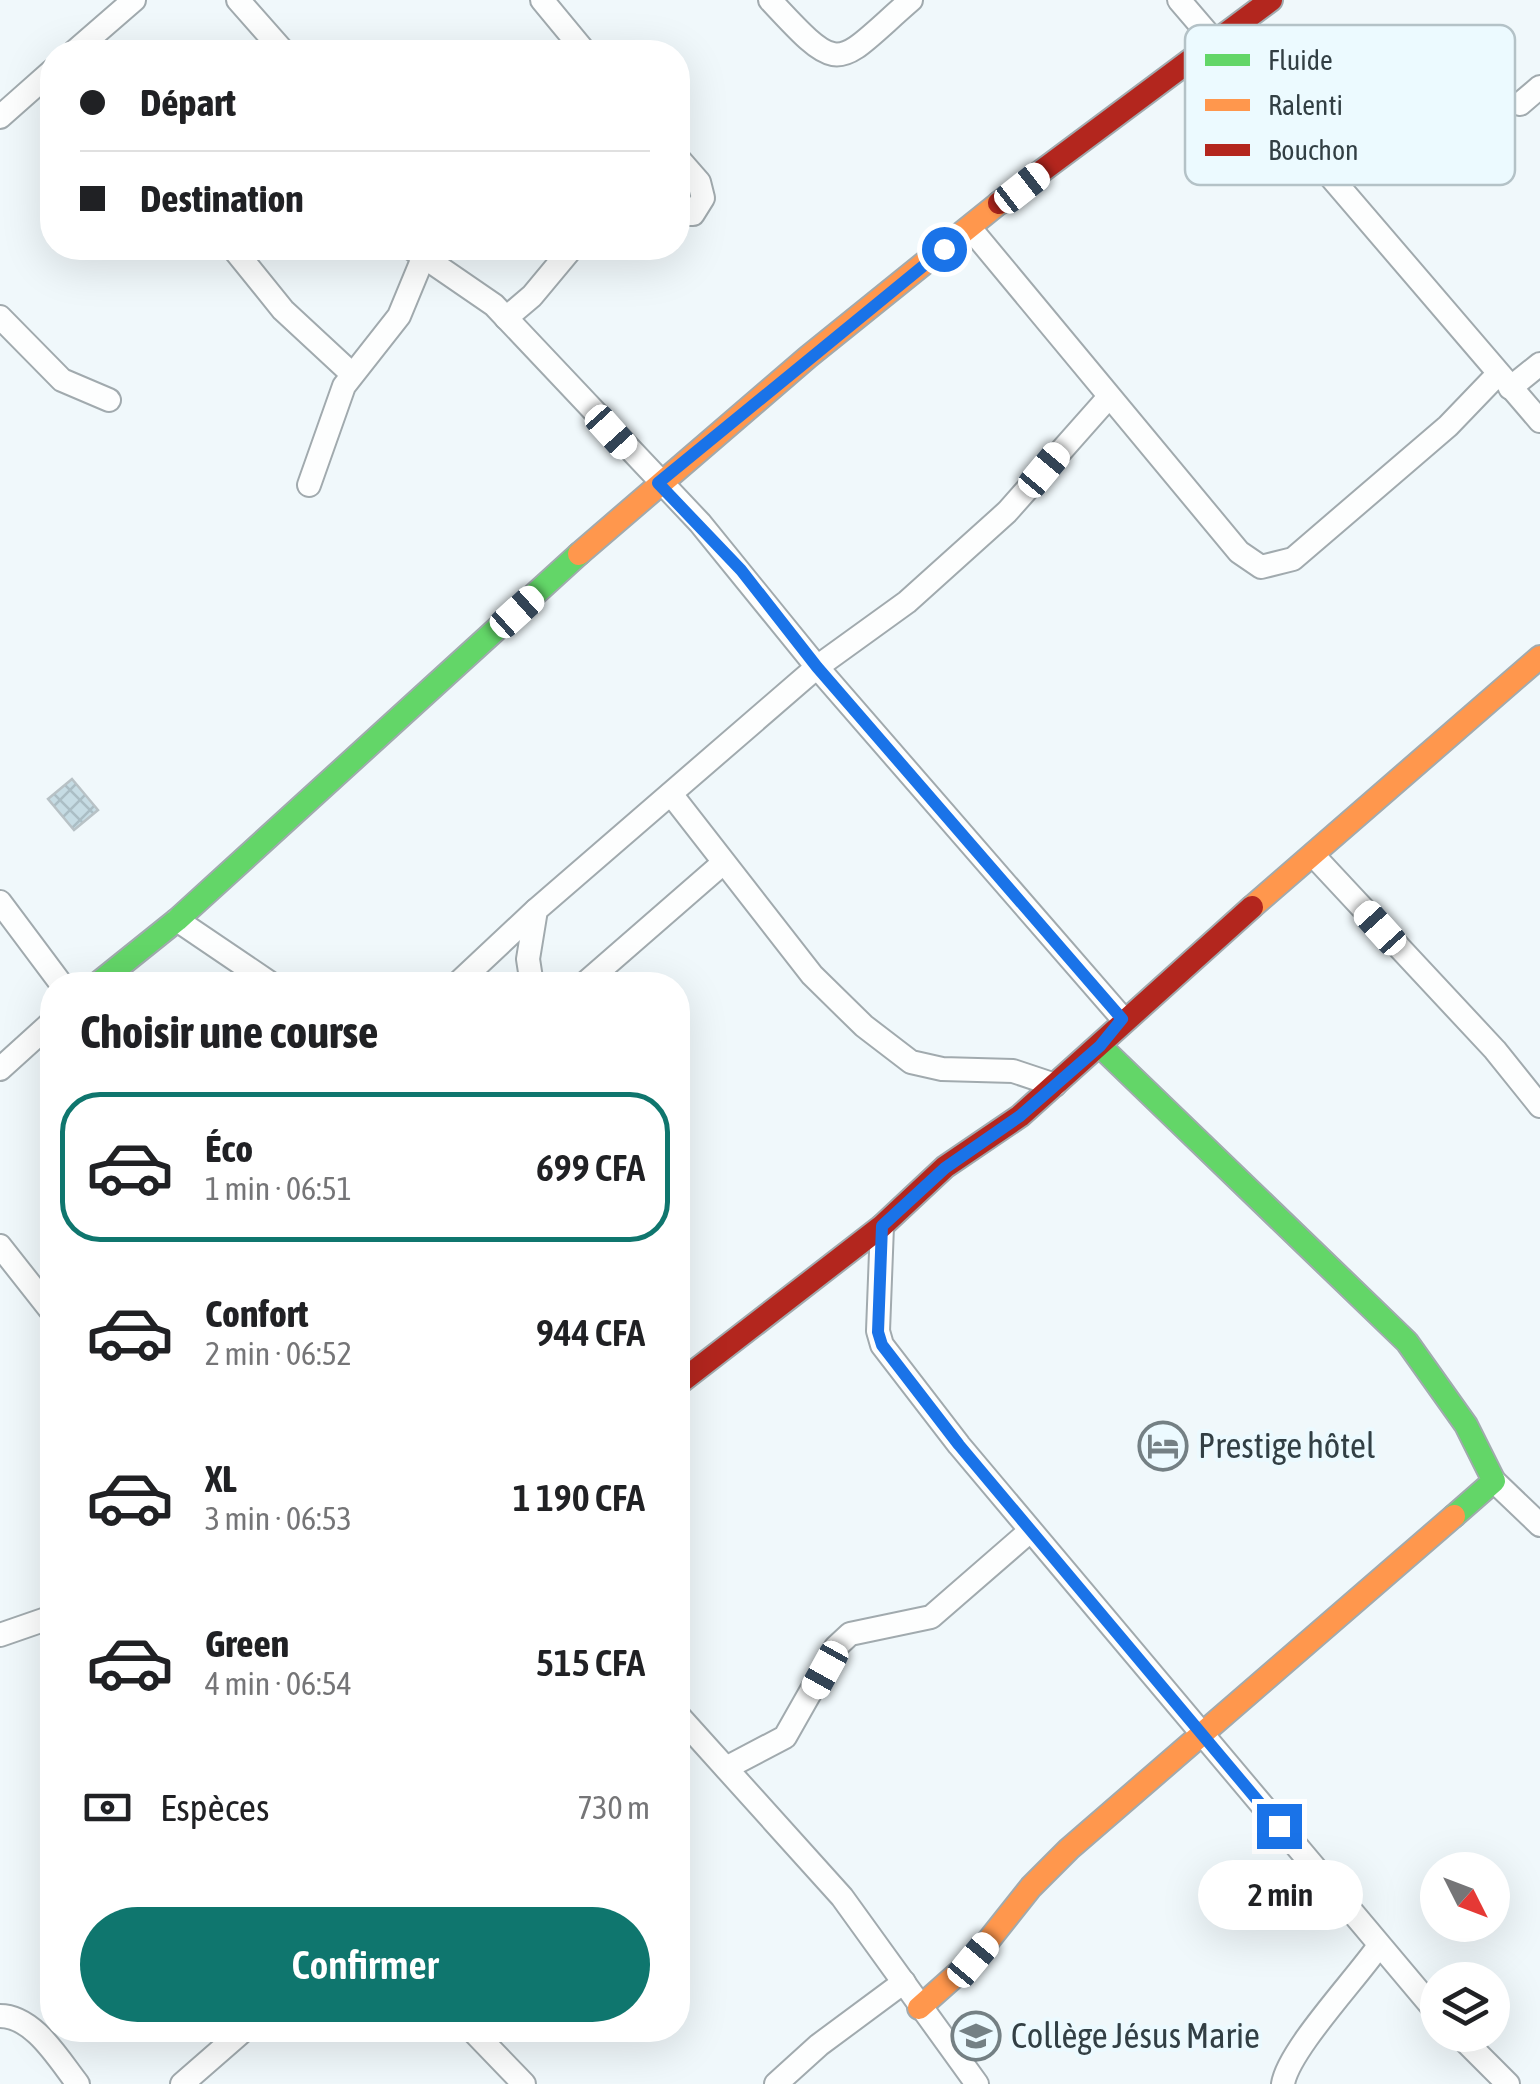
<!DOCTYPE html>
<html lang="fr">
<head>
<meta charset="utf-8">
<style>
  :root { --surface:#fff; --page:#f6f6f6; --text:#202124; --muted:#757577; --line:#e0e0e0; --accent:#0f766e }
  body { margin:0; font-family:"Asap Condensed",sans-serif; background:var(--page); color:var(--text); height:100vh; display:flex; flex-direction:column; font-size:38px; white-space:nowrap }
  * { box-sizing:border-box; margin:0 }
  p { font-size:32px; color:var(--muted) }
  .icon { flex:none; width:55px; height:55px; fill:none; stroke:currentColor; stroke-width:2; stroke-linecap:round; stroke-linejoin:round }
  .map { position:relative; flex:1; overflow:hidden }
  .drawer { position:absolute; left:40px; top:972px; width:650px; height:1070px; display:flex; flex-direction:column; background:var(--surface); border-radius:40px; box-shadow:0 10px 40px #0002 }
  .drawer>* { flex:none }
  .guide { position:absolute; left:40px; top:40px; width:650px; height:220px; border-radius:40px; box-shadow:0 10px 40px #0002; display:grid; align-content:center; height:220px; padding:0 40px; background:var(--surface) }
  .needle { width:65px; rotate:132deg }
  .controls { position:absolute; left:1420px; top:1852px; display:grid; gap:20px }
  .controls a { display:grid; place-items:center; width:90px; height:90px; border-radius:50%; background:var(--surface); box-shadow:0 10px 40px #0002; font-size:50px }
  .end { position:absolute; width:45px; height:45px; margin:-22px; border:12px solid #1a73e8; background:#fff; box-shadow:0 0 0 5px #fff }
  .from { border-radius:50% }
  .bubble { position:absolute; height:70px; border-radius:35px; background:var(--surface); box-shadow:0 10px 40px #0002; font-size:32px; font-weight:600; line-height:70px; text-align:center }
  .car { position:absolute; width:30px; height:60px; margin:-30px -15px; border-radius:12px; box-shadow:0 0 8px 2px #0007; background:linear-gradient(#fff 24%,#345 0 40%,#fff 0 76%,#345 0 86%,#fff 0) }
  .guide b { display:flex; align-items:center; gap:35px; height:95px; font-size:38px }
  .guide b+b { border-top:2px solid var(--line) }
  .guide i { width:25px; height:25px; background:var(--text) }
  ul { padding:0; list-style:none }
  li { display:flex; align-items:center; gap:30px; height:150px; margin:0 20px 15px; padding:0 20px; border:5px solid transparent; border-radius:40px }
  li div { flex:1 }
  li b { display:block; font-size:38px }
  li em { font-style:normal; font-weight:600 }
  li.on { border-color:var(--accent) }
  li>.icon { width:90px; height:90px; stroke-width:1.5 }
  h2 { padding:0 40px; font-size:45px; line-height:120px }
  .pay { display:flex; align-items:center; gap:25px; height:110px; padding:0 40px; font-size:38px }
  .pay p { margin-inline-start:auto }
  .action { display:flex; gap:20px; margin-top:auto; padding:20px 40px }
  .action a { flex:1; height:115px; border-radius:60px; background:var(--accent); color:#fff; font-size:40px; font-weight:600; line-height:115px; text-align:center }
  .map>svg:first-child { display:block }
</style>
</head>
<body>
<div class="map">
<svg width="1540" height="2084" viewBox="0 0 1540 2084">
  <defs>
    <pattern id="building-cross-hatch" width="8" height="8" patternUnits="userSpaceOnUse" patternTransform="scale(2.5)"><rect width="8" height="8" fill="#c6dce4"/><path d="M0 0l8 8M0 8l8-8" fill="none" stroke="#abbec5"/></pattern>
  </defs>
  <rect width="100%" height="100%" fill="#f0f8fb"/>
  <path fill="url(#building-cross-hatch)" stroke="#b8c2c6" stroke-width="2.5" d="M72,779L98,810L74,830L48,799Z"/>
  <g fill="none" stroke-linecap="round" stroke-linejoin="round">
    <g stroke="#a1aaae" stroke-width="26">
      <g id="street">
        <path d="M238,0L284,52"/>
        <path d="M542,0L585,52"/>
        <path d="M770,0C843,79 835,66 911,0"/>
        <path d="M1179,0L1540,421"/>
        <path d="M74,52L134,0"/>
        <path d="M1520,104L1540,87"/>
        <path d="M0,117L52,71"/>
        <path d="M678,158L699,182L703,198L693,214H678"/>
        <path d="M970,228L1239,552L1261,567L1293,559L1448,426L1498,374"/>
        <path d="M233,248L283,310L352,374"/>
        <path d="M411,248L494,305L700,523L817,667L1123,1019"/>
        <path d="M0,317L62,380L109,400"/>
        <path d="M506,318L532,296L572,248"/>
        <path d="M1510,388L1540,364"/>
        <path d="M309,485L344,386L399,316L423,258"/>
        <path d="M671,794L812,975L864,1026L911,1062L942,1069L1013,1071L1055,1085"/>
        <path d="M1314,856L1495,1050L1540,1106"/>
        <path d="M0,902L62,985"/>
        <path d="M177,920L273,985"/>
        <path d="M456,985L536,910"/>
        <path d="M532,985L528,959L536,910L817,667L907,602L1007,512L1108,398"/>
        <path d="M583,985L722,864"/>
        <path d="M0,1069L52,1022"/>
        <path d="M882,1226L878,1331L882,1345L959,1445L1438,2014"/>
        <path d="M0,1246L52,1312"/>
        <path d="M1494,1481L1540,1525"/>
        <path d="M0,1635L52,1617"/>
        <path d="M678,1715L842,1897L977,2084"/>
        <path d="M726,1768L785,1737L836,1647L850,1634L931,1617L1030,1531"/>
        <path d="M0,2016C34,2016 59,2060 78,2084"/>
        <path d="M472,2030L524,2084"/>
        <path d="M1459,2035L1508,2084"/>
        <path d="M182,2084L244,2030"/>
        <path d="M776,2084L819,2045L904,1982"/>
        <path d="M1283,2084C1288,2051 1355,1980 1378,1947"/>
      </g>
    </g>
    <g stroke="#a1aaae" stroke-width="26">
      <g id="fast">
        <path d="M96,985L177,920L579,554"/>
        <path d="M1100,1046L1407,1342L1466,1425L1494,1481L1454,1516"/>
      </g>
    </g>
    <g stroke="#a1aaae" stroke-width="26">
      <g id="slow">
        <path d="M579,554L808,357L999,203"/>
        <path d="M1252,907L1540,657"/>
        <path d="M919,2008L973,1960L1031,1887L1069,1849L1454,1516"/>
      </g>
    </g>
    <g stroke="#a1aaae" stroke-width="26">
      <g id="jam">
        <path d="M999,203L1271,0"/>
        <path d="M678,1384L882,1226L945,1167L1020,1116L1252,907"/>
      </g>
    </g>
    <use href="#street" stroke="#fdfefe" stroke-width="22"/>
    <use href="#fast" stroke="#63d668" stroke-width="22"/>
    <use href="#slow" stroke="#ff974d" stroke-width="22"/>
    <use href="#jam" stroke="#b3261e" stroke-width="22"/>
  </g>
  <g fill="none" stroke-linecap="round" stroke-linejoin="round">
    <path stroke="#1a73e8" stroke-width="12" d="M944,249L658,483L741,570L817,667L1122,1019L1100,1046L1020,1116L945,1168L882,1226L878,1332L882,1345L959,1445L1279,1826"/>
  </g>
  <defs>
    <g id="hotel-ring" transform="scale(2.5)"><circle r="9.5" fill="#ecfaff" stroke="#748084" stroke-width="1.5"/><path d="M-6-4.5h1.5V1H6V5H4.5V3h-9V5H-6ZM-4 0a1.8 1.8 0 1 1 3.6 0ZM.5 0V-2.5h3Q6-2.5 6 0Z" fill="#748084"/></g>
    <g id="school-ring" transform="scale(2.5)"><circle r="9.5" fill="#ecfaff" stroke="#748084" stroke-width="1.5"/><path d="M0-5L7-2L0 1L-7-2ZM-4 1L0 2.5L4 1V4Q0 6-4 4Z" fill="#748084"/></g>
  </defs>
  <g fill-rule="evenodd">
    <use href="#hotel-ring" x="1163" y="1446"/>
    <use href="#school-ring" x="976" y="2036"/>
  </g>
  <g text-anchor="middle" stroke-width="8" stroke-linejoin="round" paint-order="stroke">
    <g font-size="35" fill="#323f44" stroke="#ecfaff" text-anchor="start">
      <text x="1198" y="1458">Prestige hôtel</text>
      <text x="1011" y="2048">Collège Jésus Marie</text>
    </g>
  </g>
  <rect x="1185" y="25" width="330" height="160" rx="15" fill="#ecfaff" stroke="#b4c2c7" stroke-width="2.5"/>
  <rect x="1205" y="54" width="45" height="12" fill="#63d668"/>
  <rect x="1205" y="99" width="45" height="12" fill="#ff974d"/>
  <rect x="1205" y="144" width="45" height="12" fill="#b3261e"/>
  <g font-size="28" fill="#323f44">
    <text x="1268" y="70">Fluide</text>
    <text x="1268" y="115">Ralenti</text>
    <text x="1268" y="160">Bouchon</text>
  </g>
</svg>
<div class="controls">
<a><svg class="needle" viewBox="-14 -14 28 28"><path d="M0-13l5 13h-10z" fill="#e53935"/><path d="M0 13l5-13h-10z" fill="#757577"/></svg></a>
<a><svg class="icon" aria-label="layers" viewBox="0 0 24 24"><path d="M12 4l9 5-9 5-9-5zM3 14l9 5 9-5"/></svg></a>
</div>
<i class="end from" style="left:944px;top:249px"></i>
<i class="end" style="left:1279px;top:1826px"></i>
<div class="bubble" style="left:1198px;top:1860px;width:165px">2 min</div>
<i class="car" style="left:1022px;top:188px;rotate:52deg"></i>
<i class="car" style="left:611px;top:432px;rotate:138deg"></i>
<i class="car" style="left:1044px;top:470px;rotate:40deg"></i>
<i class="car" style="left:517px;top:612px;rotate:48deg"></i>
<i class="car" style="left:1380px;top:928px;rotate:318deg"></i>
<i class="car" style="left:825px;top:1670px;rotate:209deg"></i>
<i class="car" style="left:973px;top:1960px;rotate:40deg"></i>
<div class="guide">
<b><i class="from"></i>Départ</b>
<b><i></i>Destination</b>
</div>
<section class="drawer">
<h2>Choisir une course</h2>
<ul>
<li class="on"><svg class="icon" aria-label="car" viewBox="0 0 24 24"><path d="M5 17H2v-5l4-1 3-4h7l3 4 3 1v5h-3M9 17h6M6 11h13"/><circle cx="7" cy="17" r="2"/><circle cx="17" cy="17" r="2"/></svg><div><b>Éco</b><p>1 min · 06:51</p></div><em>699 CFA</em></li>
<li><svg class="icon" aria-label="car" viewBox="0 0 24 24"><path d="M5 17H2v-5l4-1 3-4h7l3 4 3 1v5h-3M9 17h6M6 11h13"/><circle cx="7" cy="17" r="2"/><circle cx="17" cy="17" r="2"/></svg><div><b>Confort</b><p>2 min · 06:52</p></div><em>944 CFA</em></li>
<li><svg class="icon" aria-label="car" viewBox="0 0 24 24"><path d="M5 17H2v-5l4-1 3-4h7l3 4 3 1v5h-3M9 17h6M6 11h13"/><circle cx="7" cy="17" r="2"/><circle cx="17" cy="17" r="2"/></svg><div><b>XL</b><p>3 min · 06:53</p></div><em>1 190 CFA</em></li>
<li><svg class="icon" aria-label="car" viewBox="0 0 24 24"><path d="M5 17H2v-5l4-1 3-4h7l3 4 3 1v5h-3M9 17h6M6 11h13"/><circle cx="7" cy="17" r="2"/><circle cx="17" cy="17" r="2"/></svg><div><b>Green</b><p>4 min · 06:54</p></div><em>515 CFA</em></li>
</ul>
<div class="pay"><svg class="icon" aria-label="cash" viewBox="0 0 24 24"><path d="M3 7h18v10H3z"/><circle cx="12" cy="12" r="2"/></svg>Espèces<p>730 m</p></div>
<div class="action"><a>Confirmer</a></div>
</section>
</div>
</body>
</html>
